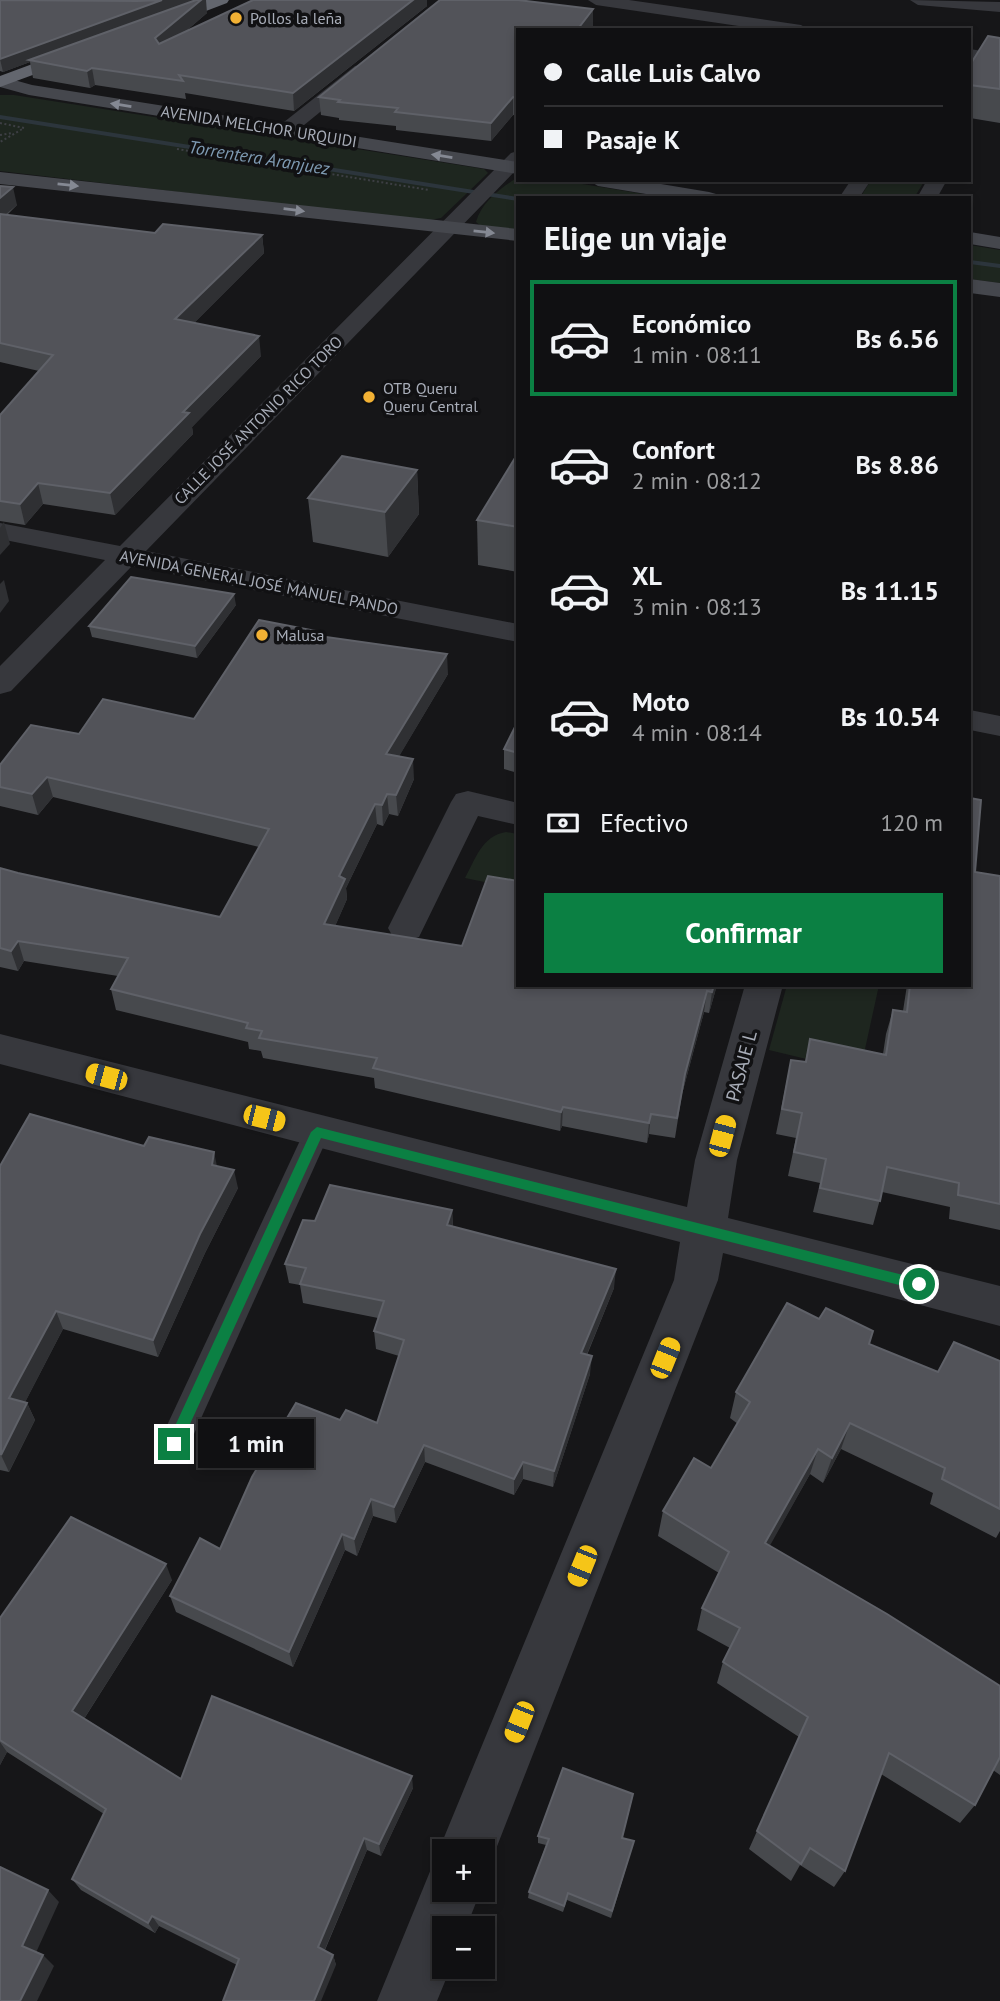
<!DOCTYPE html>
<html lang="es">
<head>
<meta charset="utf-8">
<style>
  :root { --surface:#101012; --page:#19191b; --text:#f1f3f6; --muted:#9c9d9f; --line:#303032; --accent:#0b8043 }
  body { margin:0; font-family:"PT Sans",sans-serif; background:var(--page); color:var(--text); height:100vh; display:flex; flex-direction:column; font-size:26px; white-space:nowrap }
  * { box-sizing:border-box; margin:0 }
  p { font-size:23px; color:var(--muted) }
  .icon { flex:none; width:38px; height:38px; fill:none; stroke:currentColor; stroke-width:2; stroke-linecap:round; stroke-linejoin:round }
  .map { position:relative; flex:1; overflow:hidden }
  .sheet { position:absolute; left:516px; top:196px; width:455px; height:791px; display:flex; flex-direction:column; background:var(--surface); border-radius:0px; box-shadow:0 4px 10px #0003,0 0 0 2px var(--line) }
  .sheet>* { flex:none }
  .top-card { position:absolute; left:516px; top:28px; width:455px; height:154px; border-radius:0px; box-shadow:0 4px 10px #0003,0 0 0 2px var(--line); display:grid; align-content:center; height:154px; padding:0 28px; background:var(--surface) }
  .tools { position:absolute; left:432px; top:1839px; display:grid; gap:14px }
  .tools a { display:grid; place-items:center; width:63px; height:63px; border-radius:0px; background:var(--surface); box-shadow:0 4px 10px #0003,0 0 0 2px var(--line); font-size:35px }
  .end { position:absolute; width:32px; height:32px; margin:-16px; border:9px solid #0b8043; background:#fff; box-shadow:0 0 0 4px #fff }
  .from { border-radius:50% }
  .bubble { position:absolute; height:49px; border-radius:0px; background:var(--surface); box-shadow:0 4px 10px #0003,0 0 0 2px var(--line); font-size:23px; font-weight:800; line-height:49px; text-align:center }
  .car { position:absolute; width:21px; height:42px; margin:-21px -10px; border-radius:9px; box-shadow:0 0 5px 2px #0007; background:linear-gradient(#f5c518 24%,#345 0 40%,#f5c518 0 76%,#345 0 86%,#f5c518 0) }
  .top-card b { display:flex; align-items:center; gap:24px; height:66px; font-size:26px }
  .top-card b+b { border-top:2px solid var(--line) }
  .top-card i { width:18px; height:18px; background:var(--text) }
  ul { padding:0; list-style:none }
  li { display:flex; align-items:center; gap:21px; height:116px; margin:0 14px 10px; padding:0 14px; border:4px solid transparent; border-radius:0px }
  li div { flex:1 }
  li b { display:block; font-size:26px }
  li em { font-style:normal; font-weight:800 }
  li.active { border-color:var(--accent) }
  li>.icon { width:63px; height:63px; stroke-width:1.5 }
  h2 { padding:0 28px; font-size:32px; line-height:84px }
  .pay { display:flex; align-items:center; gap:18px; height:77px; padding:0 28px; font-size:26px }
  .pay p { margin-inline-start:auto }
  .button { display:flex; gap:14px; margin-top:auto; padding:14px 28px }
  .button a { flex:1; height:80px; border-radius:0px; background:var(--accent); color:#fff; font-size:28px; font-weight:800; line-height:80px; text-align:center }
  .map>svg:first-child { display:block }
</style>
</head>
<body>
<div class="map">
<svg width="1000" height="2001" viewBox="0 0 1000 2001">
  <rect width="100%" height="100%" fill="#161618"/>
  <g fill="#1e261f">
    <path d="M0,95H14L484,169L488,173L441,218L425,221L0,171Z"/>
    <path d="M518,177V180H558L668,198H518V230L481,226L476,222C482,201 501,188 518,177Z"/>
    <path d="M871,180H925L914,198H860Z"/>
    <path d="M970,245L1000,250V283L970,279Z"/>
    <path d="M506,832L518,834V889L465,878C476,858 482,836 506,832Z"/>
    <path d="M787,985H879L860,1072L769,1050Z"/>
  </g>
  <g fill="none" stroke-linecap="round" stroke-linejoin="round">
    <g fill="#2c353c" fill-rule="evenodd">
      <path d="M0,115L518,197L521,198H518V201L0,119Z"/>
      <path d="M970,260L1000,264V268L970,264Z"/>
    </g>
    <g stroke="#3d3f44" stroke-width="2" stroke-dasharray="2 2.5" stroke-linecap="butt">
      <path d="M0,123L24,128L0,142"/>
      <path d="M0,135L12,133"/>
      <path d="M177,149L429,190"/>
    </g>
    <path fill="#37383d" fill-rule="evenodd" d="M317,1121L326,1125L330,1132L185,1454L174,1458L163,1454L159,1444L163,1434L304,1132L308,1125Z"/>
    <g fill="#37383d" fill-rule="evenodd">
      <path d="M588,0H629L801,25L809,30H765L596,5Z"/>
      <path d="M910,0L1000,2V12L918,5Z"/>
      <path d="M970,49L1000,54V64L970,59Z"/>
      <path d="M361,65L370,70L367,74L293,134H279L276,130L279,126L355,66Z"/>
      <path d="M518,151V168L146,551L518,624V642L132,566L11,691L0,694V666L105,560L0,539V523L120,546L511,153Z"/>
      <path d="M851,180H871L859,198H839Z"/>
      <path d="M927,180H947L937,198H917Z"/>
      <path d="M970,710L1000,716V736L970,730Z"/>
      <path d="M468,791L518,803V825L478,816L419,937L406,941L393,937L388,928L451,802L456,794Z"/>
      <path d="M745,985H783L737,1160L728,1218L1000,1286V1326L723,1253L718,1280L487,1872L483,1874V1852H444V1890H481L466,1928H444V1967H451L437,2001H377L431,1869L443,1864L438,1852L674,1280L680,1242L0,1064V1034L687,1207L695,1160Z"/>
    </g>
    <g fill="#45474d" fill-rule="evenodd">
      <path d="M0,76L32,85L518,162V174L29,95L0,87Z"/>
      <path d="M0,172L518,229V241L0,184Z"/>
      <path d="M588,180H637L709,192L716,194L719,198H670L598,186Z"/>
      <path d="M970,232L1000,237V249L970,244Z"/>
      <path d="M970,279L1000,283V297L970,293Z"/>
    </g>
    <g fill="#63666e" fill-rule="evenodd">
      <path d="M206,0H229L227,3L164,27H152L150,23L152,19Z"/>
      <path d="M81,46L90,51L87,55L0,87V76Z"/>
    </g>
  </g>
  <g fill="#47494d">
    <path d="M0,0L207,13L186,31L253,0H427V6L294,111L185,93L186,99L95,85L90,88L33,78L30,62L3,72L0,71Z"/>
    <path d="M440,0H518L593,9V25L589,30H518V116L513,115L491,141L396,130V126L339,120V118L321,115L319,97Z"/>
    <path d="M1000,38V123L970,118V65Z"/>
    <path d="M0,186L17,205L7,215L155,233L262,235L264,253L194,323L261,356L192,427L193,434L115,515L43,504L25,525L0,521V415L39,371L0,362Z"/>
    <path d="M518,453V572L478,565L477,520Z"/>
    <path d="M417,470L419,514L388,557L313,542L308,498Z"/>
    <path d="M236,605L197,658L92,637L89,626Z"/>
    <path d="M321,632L322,636L448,674L399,756L414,779L398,816L389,814L383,826L377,824L346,888L347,899L335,926L717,985L709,1013L704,1012L682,1094L675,1138L649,1134L647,1143L562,1126L560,1131L375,1088L374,1078L263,1058L261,1051L249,1049L248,1042L116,1010L111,989L118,976L24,961L18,971L0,967V868L18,873L220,917L259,847L53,797L38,815L0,806V765L79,734L194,719Z"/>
    <path d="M518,721V773L504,769V749Z"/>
    <path d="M975,872L1000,876V1230L949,1219L950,1207L882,1192L873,1225L813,1212L820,1183L788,1176L796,1138L776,1134L791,1060L805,1062L810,1039L883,1054L886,1034L893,1010L903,1011L907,985H970Z"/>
    <path d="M0,1166H217L238,1188L205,1253L158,1357L63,1329L25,1402L27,1403L35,1420L9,1472L0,1470Z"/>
    <path d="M452,1210L453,1226L614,1288L587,1355L590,1374L553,1487L523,1479L514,1495L425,1462L396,1523L373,1516L357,1556L345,1550L293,1667L176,1612L170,1596L220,1549L340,1420L377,1423L399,1356L376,1349L374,1331L378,1318L303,1303L300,1285L289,1283L285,1264L315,1221Z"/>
    <path d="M869,1344L938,1372L1000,1361V1531L996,1538L930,1504L933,1493L841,1449L823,1483L810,1474L769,1546L1000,1686V1775L993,1770L975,1805L960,1823L881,1774L845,1871L834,1887L800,1865L791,1881L749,1849L799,1737L717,1683L723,1662L730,1648L697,1630L702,1608L719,1573L658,1536L663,1511L711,1468L738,1424L730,1418L736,1392Z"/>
    <path d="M172,1580L84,1719L181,1779L413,1788L381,1856L367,1850L325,1950L333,1955L336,1965H237L159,1926L155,1933L81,1890L72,1879L104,1814L7,1752L0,1765V1618Z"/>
    <path d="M538,1836L622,1838L632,1848L611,1918L567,1900L563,1912L528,1898L529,1892L546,1845L538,1843Z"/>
  </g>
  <g fill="#2f3033">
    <path d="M162,0H198L29,60L30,62L3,72L0,59Z"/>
    <path d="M201,0H206L207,13L158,55L155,38Z"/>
    <path d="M413,0H427V6L294,111L293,93Z"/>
    <path d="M593,9V25L589,30H577Z"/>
    <path d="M92,68L95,85L90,88L87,71Z"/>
    <path d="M513,97V115L491,141V123Z"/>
    <path d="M13,187L17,205L6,214L8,220L0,226V198Z"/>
    <path d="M262,235L264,253L178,339L175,319Z"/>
    <path d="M259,336L261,356L192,427L193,434L115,515L110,493L183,412Z"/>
    <path d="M417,470L419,514L388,557L385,512Z"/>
    <path d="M38,483L43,504L25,525L20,504Z"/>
    <path d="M4,522L10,544L0,555V528Z"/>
    <path d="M4,580L9,601L0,613V584Z"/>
    <path d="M234,594L236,605L197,658L195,646Z"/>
    <path d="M447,654L448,674L388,775L386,754Z"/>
    <path d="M413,759L414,779L398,816L396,795Z"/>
    <path d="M47,777L53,797L38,815L32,794Z"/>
    <path d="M387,794L389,814L383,826L382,805Z"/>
    <path d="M375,804L377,824L346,888L347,899L327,945L324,924L339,876Z"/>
    <path d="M18,941L24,961L18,971L11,951Z"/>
    <path d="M714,985H717L709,1013L712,992Z"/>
    <path d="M707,991L704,1012L682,1094L675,1138L685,1074Z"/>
    <path d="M563,1107L562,1126L560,1131L561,1112Z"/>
    <path d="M651,1114L649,1134L647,1143L649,1123Z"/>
    <path d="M214,1152L218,1171L212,1165Z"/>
    <path d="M234,1170L238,1188L205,1253L158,1357L153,1340L200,1234Z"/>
    <path d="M452,1210L453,1229L447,1225Z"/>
    <path d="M616,1269L614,1288L580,1371L581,1353Z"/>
    <path d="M56,1311L63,1329L18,1416L9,1398Z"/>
    <path d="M592,1356L590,1374L553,1487L554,1471Z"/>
    <path d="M27,1403L35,1420L9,1472L1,1455Z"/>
    <path d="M850,1423L841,1449L823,1483L832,1458Z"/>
    <path d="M424,1445L425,1462L396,1523L394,1507Z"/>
    <path d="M818,1449L810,1474L758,1567L765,1543Z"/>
    <path d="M523,1462V1479L514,1495V1479Z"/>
    <path d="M371,1499L373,1516L357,1556L354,1539Z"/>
    <path d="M342,1534L345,1550L293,1667L289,1652Z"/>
    <path d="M166,1564L172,1580L80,1725L72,1711Z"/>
    <path d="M0,1742L7,1752L0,1765Z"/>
    <path d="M412,1776L413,1788L381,1856L379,1844Z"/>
    <path d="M364,1838L367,1850L322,1956L318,1947Z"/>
    <path d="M48,1890L59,1902L34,1957L22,1946Z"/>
    <path d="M152,1916L159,1926L155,1933L148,1923Z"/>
    <path d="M43,1955L54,1966L37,2001H20Z"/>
    <path d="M333,1955L336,1965L321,2001H314Z"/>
  </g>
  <g fill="#525359" stroke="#5f6168" stroke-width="2">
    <path d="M0,0L137,1L162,0L0,59Z"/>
    <path d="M196,0H201L155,38L159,44L253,0H413L293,93L179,75L183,81L92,68L87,71L29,60Z"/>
    <path d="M440,0H518L593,9L577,30H518V98L513,97L491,123L395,112L398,108L338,102L340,100L319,97Z"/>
    <path d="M988,36L1000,38V89L970,85V65Z"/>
    <path d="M0,186L13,187L0,198Z"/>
    <path d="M0,214L155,233L163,224L262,235L175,319L259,336L183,412L189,413L110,493L38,483L20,504L0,501V415L53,355L0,343Z"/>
    <path d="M518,453V527L477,520Z"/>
    <path d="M342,456L417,470L385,512L308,498Z"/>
    <path d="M131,577L234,594L195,646L89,626Z"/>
    <path d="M259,620L321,632L319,636L447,654L386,754L413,759L396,795L387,794L382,805L375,804L339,876L345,879L324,924L462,946L488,876L518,881V985H714L712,992L707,991L685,1074L677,1118L651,1114L649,1123L563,1107L561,1112L373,1068L377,1058L259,1038L262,1031L246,1028L248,1023L111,989L128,958L18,941L11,951L0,948V868L18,873L220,917L269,829L47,777L32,794L0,787V765L31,725L79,734L103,699L194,719Z"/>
    <path d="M518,721V753L504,749Z"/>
    <path d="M970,798L981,800L975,872L1000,876V1204L958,1195L959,1183L887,1167L880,1201L820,1188L826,1159L794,1152L802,1113L782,1109L791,1060L806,1062L810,1039L886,1055L893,1010L907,1012L910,985H970Z"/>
    <path d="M30,1114L144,1146L149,1137L214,1152L212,1165L234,1170L200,1234L153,1340L56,1311L9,1398L27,1403L1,1455L0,1166Z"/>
    <path d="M330,1185L452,1210L447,1225L616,1269L581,1353L592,1356L554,1471L523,1462L514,1479L424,1445L394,1507L371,1499L354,1539L342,1534L289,1652L170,1596L200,1538L220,1549L252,1477L296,1403L340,1420L346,1410L377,1423L404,1340L374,1331L384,1301L300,1284L306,1268L285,1264L303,1220L315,1221Z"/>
    <path d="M787,1303L819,1319L826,1308L873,1331L869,1344L938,1372L954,1342L1000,1361V1509L942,1479L945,1468L850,1423L832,1458L818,1449L765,1543L887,1614L1000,1686V1757L975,1805L889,1753L845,1871L810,1848L801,1864L757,1831L808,1717L723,1662L740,1628L702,1608L729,1552L663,1511L694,1458L711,1468L750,1402L736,1392Z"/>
    <path d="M71,1517L166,1564L72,1711L181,1779L212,1696L412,1776L379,1844L364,1838L318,1947L333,1955L314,2001H223L239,1959L152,1916L148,1923L72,1879L106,1809L0,1740V1618Z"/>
    <path d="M563,1768L633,1794L622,1838L634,1841L612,1911L568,1893L564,1906L529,1892L549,1839L538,1836Z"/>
    <path d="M0,1867L48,1890L22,1946L43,1955L20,2001H0Z"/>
  </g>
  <defs><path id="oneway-solid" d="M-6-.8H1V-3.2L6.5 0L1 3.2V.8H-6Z" transform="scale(1.75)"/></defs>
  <g fill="#858993">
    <use href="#oneway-solid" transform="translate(121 105) rotate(-171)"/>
    <use href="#oneway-solid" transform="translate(442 156) rotate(-171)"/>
    <use href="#oneway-solid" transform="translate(68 185) rotate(6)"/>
    <use href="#oneway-solid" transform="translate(294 210) rotate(7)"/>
    <use href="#oneway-solid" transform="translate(484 232) rotate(6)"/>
  </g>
  <path fill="#0b8043" d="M317,1127L919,1279L926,1284L919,1290L321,1138L179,1448H169V1439L311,1132Z"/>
  <g fill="#f2b134" stroke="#111113" stroke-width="2.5">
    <circle cx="236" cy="18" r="7"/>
    <circle cx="369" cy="397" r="7"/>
    <circle cx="262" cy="635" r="7"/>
  </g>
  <g text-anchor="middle" stroke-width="7" stroke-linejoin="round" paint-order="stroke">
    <g font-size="16" fill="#a8adb8" stroke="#111113" text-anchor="start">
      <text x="250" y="24">Pollos la leña</text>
      <text x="383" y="394">OTB Queru<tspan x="383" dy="18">Queru Central</tspan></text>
      <text x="276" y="641">Malusa</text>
    </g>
    <g font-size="16" fill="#a8adb8" stroke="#111113">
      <text transform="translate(259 126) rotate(9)" y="6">AVENIDA MELCHOR URQUIDI</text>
      <text transform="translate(258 420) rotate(-45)" y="6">CALLE JOSÉ ANTONIO RICO TORO</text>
      <text transform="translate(259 582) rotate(11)" y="6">AVENIDA GENERAL JOSÉ MANUEL PANDO</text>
    </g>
    <g font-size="18" font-style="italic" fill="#7f9bb3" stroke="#111113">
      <text transform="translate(259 158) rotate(9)" y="6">Torrentera Aranjuez</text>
    </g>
    <g font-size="19" fill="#a8adb8" stroke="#111113">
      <text transform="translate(741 1066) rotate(-75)" y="7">PASAJE L</text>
    </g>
  </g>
</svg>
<div class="tools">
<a>+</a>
<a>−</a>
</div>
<i class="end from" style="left:919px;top:1284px"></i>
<i class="end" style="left:174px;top:1444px"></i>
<div class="bubble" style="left:198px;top:1419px;width:116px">1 min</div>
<i class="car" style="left:106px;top:1077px;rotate:285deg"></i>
<i class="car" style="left:264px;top:1118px;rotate:104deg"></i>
<i class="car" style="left:722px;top:1136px;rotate:15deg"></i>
<i class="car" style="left:665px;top:1358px;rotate:22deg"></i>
<i class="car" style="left:582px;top:1566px;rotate:202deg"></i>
<i class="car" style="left:519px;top:1722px;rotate:202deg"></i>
<div class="top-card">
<b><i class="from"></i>Calle Luis Calvo</b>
<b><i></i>Pasaje K</b>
</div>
<section class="sheet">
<h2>Elige un viaje</h2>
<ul>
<li class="active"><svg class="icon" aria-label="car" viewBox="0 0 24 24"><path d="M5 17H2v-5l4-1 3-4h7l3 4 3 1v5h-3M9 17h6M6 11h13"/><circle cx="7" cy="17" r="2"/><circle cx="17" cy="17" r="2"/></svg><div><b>Económico</b><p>1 min · 08:11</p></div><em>Bs 6.56</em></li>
<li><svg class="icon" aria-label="car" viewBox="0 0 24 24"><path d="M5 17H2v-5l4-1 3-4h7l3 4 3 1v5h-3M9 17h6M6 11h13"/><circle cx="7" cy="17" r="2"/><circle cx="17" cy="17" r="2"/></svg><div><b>Confort</b><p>2 min · 08:12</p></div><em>Bs 8.86</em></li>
<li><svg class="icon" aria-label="car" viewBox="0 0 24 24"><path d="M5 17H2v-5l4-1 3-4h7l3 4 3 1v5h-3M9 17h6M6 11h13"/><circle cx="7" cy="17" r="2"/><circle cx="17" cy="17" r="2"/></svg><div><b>XL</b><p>3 min · 08:13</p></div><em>Bs 11.15</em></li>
<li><svg class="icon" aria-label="car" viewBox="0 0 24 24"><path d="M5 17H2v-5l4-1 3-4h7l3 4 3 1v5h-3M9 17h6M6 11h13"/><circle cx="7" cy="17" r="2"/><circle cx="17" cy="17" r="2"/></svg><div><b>Moto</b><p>4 min · 08:14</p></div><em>Bs 10.54</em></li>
</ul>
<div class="pay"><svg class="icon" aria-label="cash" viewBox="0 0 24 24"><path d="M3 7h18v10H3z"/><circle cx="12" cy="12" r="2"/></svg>Efectivo<p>120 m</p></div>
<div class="button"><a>Confirmar</a></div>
</section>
</div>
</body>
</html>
